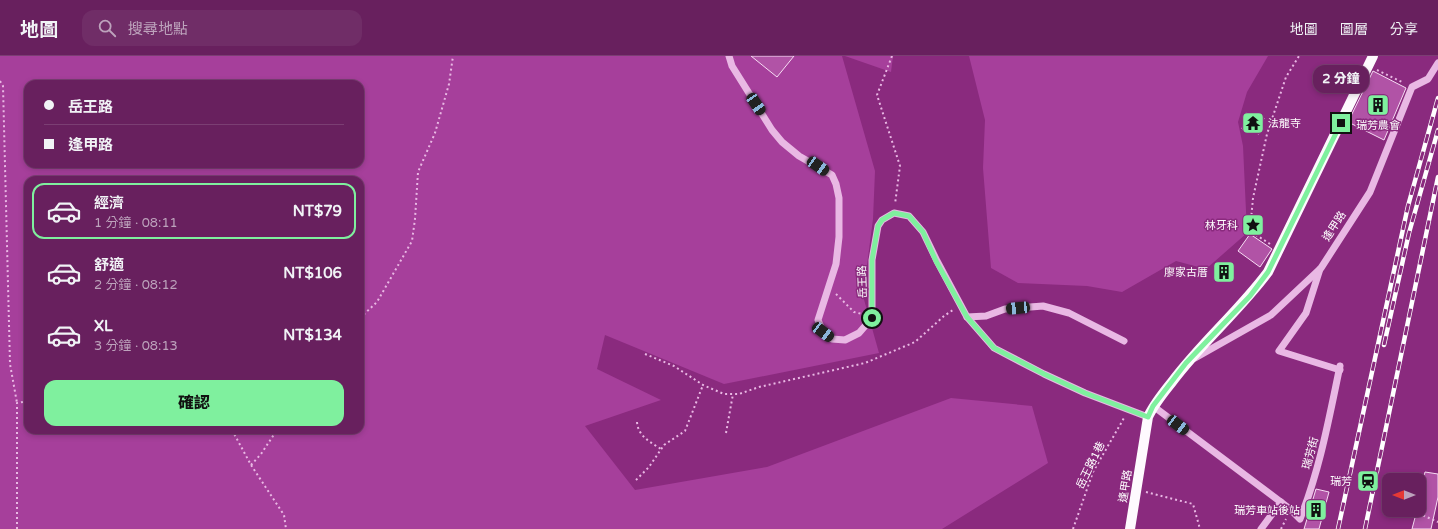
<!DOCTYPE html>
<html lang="zh-TW">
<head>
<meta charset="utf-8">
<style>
  :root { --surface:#68205e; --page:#702d67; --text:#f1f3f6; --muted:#bda3bc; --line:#7b3e73; --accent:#7ff09e }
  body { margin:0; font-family:"Varela Round","Noto Sans TC",sans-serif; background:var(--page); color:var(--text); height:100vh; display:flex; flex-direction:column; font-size:15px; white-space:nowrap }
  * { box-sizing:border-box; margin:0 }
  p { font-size:13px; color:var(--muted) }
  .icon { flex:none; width:22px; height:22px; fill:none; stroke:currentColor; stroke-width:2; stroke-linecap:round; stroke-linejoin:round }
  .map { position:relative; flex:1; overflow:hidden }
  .details { position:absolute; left:24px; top:120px; width:340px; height:258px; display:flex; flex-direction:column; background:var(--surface); border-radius:12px; box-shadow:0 2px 6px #0003,0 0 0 1px var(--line) }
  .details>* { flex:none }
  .top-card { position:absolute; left:24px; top:24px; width:340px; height:88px; border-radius:12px; box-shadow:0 2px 6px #0003,0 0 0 1px var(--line); display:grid; align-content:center; height:88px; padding:0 20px; background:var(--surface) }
  .needle { width:26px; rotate:270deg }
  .controls { position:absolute; left:1382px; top:417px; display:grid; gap:8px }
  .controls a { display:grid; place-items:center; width:44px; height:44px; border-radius:8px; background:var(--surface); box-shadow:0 2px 6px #0003,0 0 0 1px var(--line); font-size:20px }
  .end { position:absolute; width:18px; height:18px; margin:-9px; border:5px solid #7ff09e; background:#111; box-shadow:0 0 0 2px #111 }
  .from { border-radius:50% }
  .bubble { position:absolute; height:28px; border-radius:12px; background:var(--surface); box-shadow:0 2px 6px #0003,0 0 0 1px var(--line); font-size:13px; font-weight:800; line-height:28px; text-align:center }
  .car { position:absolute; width:12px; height:24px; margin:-12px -6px; border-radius:5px; box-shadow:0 0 3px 1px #0007; background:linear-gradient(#222 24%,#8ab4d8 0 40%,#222 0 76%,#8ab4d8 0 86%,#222 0) }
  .top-card b { display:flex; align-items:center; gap:14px; height:38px; font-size:15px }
  .top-card b+b { border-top:1px solid var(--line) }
  .top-card i { width:10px; height:10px; background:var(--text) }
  ul { padding:7px 0 0; list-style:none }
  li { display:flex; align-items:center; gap:12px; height:56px; margin:0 8px 6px; padding:0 12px; border:2px solid transparent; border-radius:12px }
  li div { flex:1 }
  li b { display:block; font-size:15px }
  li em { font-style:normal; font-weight:800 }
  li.active { border-color:var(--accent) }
  li>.icon { width:36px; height:36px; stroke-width:1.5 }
  .action { display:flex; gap:8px; margin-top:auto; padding:8px 20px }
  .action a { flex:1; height:46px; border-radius:12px; background:var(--accent); color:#111; font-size:16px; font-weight:800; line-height:46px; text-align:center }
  header { display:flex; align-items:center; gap:24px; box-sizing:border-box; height:56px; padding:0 20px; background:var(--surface); border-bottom:1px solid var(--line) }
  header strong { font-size:19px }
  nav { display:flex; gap:22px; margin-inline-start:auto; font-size:14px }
  .search { width:280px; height:36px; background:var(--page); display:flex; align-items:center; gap:10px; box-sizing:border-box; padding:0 14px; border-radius:12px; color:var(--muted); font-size:15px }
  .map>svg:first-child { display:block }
</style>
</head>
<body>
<header>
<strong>地圖</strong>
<div class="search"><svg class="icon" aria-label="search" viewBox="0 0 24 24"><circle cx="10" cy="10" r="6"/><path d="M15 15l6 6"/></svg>搜尋地點</div>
<nav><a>地圖</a><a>圖層</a><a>分享</a></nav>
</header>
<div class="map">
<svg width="1438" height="473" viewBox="0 0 1438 473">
  <rect width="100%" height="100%" fill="#8a2a7e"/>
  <g fill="#a63f9b" fill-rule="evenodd">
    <path d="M0,0H842L875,115L873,163L863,240L879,297L724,328L605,279L597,313L661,344L585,370L635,434L767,411L951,342L1032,350L1048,407L942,473H0ZM28,28H360V108H28ZM28,124H360V374H28Z"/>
    <path d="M845,0H893L891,16Z"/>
    <path d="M969,0H1268L1247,36L1238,66L1243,90L1247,177L1206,213L1176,205L1122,236L1087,230L1018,227L991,212L983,112L985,64Z"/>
  </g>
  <g fill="#b153a6" stroke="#f7dcf4">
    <path d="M751,0H794L777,21Z"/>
    <path d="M1373,15L1406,32L1384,84L1348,66Z"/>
    <path d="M1246,57L1264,62L1259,78L1242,73Z"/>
    <path d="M1250,178L1272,193L1260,211L1238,195Z"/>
    <path d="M1425,416L1438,418V441L1431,473H1412L1417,454H1419V443Z"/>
    <path d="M1316,433L1329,436L1319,473H1304Z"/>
  </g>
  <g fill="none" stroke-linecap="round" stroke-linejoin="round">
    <g stroke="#e9b8e4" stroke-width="2" stroke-dasharray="2 3" stroke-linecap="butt">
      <path d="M892,0L877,39L900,110L895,148"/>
      <path d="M1377,14L1404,27"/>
      <path d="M0,25L3,30L10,308L17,347"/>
      <path d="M1270,188L1250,175L1253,142L1267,78L1286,21L1299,0"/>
      <path d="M836,238L854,256L862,258"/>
      <path d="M360,262L377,246L412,185L415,163L418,116L435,77L449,28L453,0"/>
      <path d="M645,298L674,310L703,329L724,338H739L759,331L865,307L915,286L944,260L953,254"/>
      <path d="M637,366C638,380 650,386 661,393"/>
      <path d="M232,374L251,409L284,459L286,473"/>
      <path d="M726,377L733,338"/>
      <path d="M251,409L261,398L277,374"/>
      <path d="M636,424L649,411L664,389L685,375L703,329"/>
      <path d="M1425,432L1420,458L1438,466"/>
      <path d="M1146,436L1193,448L1200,473"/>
      <path d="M17,473V347L28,345"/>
      <path d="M1073,473L1093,416L1124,362"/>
      <path d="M1281,473L1286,463"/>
    </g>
    <g stroke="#e9b8e4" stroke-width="7">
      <path d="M729,0L732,10L772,74L782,86L799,100L832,119L836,128L839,142V181L836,208L818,264L823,276L832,283L845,284L859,277L872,262V204L878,170L882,164L894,157L909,160L923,176L937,205L967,261L994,292L1044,318L1085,337L1148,361"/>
      <path d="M1320,213L1306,257L1279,295L1340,314"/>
      <path d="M967,261L986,260L1005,253L1043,250L1069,257L1124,285"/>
      <path d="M1195,302L1271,259L1321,212L1370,136L1412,31L1428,23L1438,7"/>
      <path d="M1153,350L1290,453L1300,463C1320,413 1329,362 1340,310"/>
      <path d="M1261,473L1281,446"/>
    </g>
    <path stroke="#fefafe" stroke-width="10" d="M1130,473L1148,361C1154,348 1163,337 1172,326C1201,287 1239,255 1268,216L1373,0"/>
    <g stroke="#fff" stroke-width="4.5">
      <g id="rail">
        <path d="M1384,289L1409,177L1438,74"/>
        <path d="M1338,473L1408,150L1438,42"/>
        <path d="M1365,473L1438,121"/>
      </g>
    </g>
    <use href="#rail" stroke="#8a2a7e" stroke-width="3" stroke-dasharray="9" stroke-linecap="butt"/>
  </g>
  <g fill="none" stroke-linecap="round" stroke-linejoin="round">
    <path stroke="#7ff09e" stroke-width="5" d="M872,262V204L878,170L882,164L894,157L909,160L923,176L936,205L967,261L994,292L1044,318L1085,337L1148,361L1153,350L1186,307L1250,240L1268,216L1341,67"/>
  </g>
  <defs>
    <g id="building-square" transform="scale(1.15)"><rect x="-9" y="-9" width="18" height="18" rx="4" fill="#7ff09e" stroke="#8a2a7e"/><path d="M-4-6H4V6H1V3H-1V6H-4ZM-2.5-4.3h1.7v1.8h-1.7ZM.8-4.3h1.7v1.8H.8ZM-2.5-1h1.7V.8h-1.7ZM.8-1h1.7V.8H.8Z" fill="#111"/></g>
    <g id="temple-square" transform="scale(1.15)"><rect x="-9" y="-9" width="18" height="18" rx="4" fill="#7ff09e" stroke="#8a2a7e"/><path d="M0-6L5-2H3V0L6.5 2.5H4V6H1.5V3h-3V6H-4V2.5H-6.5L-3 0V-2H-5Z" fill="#111"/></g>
    <g id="sight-square" transform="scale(1.15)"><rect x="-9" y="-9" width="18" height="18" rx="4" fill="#7ff09e" stroke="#8a2a7e"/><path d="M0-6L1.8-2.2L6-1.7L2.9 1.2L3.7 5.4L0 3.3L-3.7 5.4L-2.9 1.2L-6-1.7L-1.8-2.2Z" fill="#111"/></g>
    <g id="station-square" transform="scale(1.15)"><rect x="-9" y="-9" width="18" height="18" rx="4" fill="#7ff09e" stroke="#8a2a7e"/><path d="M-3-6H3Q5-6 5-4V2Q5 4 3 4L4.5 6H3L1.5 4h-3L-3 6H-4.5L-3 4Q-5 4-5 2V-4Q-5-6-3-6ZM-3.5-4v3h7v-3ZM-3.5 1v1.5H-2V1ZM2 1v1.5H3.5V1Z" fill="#111"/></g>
  </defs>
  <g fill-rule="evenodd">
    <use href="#building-square" x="1378" y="49"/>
    <use href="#temple-square" x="1253" y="67"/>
    <use href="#sight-square" x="1253" y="169"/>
    <use href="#building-square" x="1224" y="216"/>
    <use href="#station-square" x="1368" y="425"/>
    <use href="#building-square" x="1316" y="454"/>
  </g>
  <g text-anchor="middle" stroke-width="3" stroke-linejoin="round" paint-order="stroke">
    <g font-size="11" fill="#fff" stroke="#8a2a7e" text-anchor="end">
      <text x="1268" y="71" text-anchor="start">法龍寺</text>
      <text x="1378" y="73" text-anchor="middle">瑞芳農會</text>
      <text x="1238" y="173">林牙科</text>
      <text x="1208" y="220">廖家古厝</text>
      <text x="1352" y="429">瑞芳</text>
      <text x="1300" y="458">瑞芳車站後站</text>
    </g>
    <g font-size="11" fill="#fff" stroke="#8a2a7e">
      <text transform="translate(1334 170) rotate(-57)" y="4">逢甲路</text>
      <text transform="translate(862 226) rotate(-92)" y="4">岳王路</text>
      <text transform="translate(1310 397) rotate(-75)" y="4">瑞芳街</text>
      <text transform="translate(1090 409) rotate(-64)" y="4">岳王路1巷</text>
      <text transform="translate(1125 430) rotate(-81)" y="4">逢甲路</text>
    </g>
  </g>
</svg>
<div class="controls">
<a><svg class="needle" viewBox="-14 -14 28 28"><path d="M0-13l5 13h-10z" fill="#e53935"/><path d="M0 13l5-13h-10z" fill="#bda3bc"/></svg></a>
</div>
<i class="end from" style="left:872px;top:262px"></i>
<i class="end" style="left:1341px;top:67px"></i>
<div class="bubble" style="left:1313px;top:9px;width:56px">2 分鐘</div>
<i class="car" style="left:756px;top:48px;rotate:146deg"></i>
<i class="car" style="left:818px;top:110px;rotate:124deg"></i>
<i class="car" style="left:1018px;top:252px;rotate:265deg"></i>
<i class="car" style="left:823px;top:276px;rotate:127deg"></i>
<i class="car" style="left:1178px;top:369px;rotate:127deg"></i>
<div class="top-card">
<b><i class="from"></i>岳王路</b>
<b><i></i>逢甲路</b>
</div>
<section class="details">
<ul>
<li class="active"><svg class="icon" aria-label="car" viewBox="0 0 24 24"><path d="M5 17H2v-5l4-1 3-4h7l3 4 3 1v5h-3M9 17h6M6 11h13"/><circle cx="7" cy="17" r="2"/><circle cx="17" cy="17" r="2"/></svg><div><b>經濟</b><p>1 分鐘 · 08:11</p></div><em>NT$79</em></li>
<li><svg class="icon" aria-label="car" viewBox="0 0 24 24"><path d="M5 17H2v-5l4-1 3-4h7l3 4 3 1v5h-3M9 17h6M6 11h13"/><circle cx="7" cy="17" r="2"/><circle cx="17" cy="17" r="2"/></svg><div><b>舒適</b><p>2 分鐘 · 08:12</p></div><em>NT$106</em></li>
<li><svg class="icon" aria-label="car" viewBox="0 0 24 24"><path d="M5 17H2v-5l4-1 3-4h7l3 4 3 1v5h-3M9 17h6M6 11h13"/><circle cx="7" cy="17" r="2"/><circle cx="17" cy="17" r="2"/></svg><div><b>XL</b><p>3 分鐘 · 08:13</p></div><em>NT$134</em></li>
</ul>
<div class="action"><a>確認</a></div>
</section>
</div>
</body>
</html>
